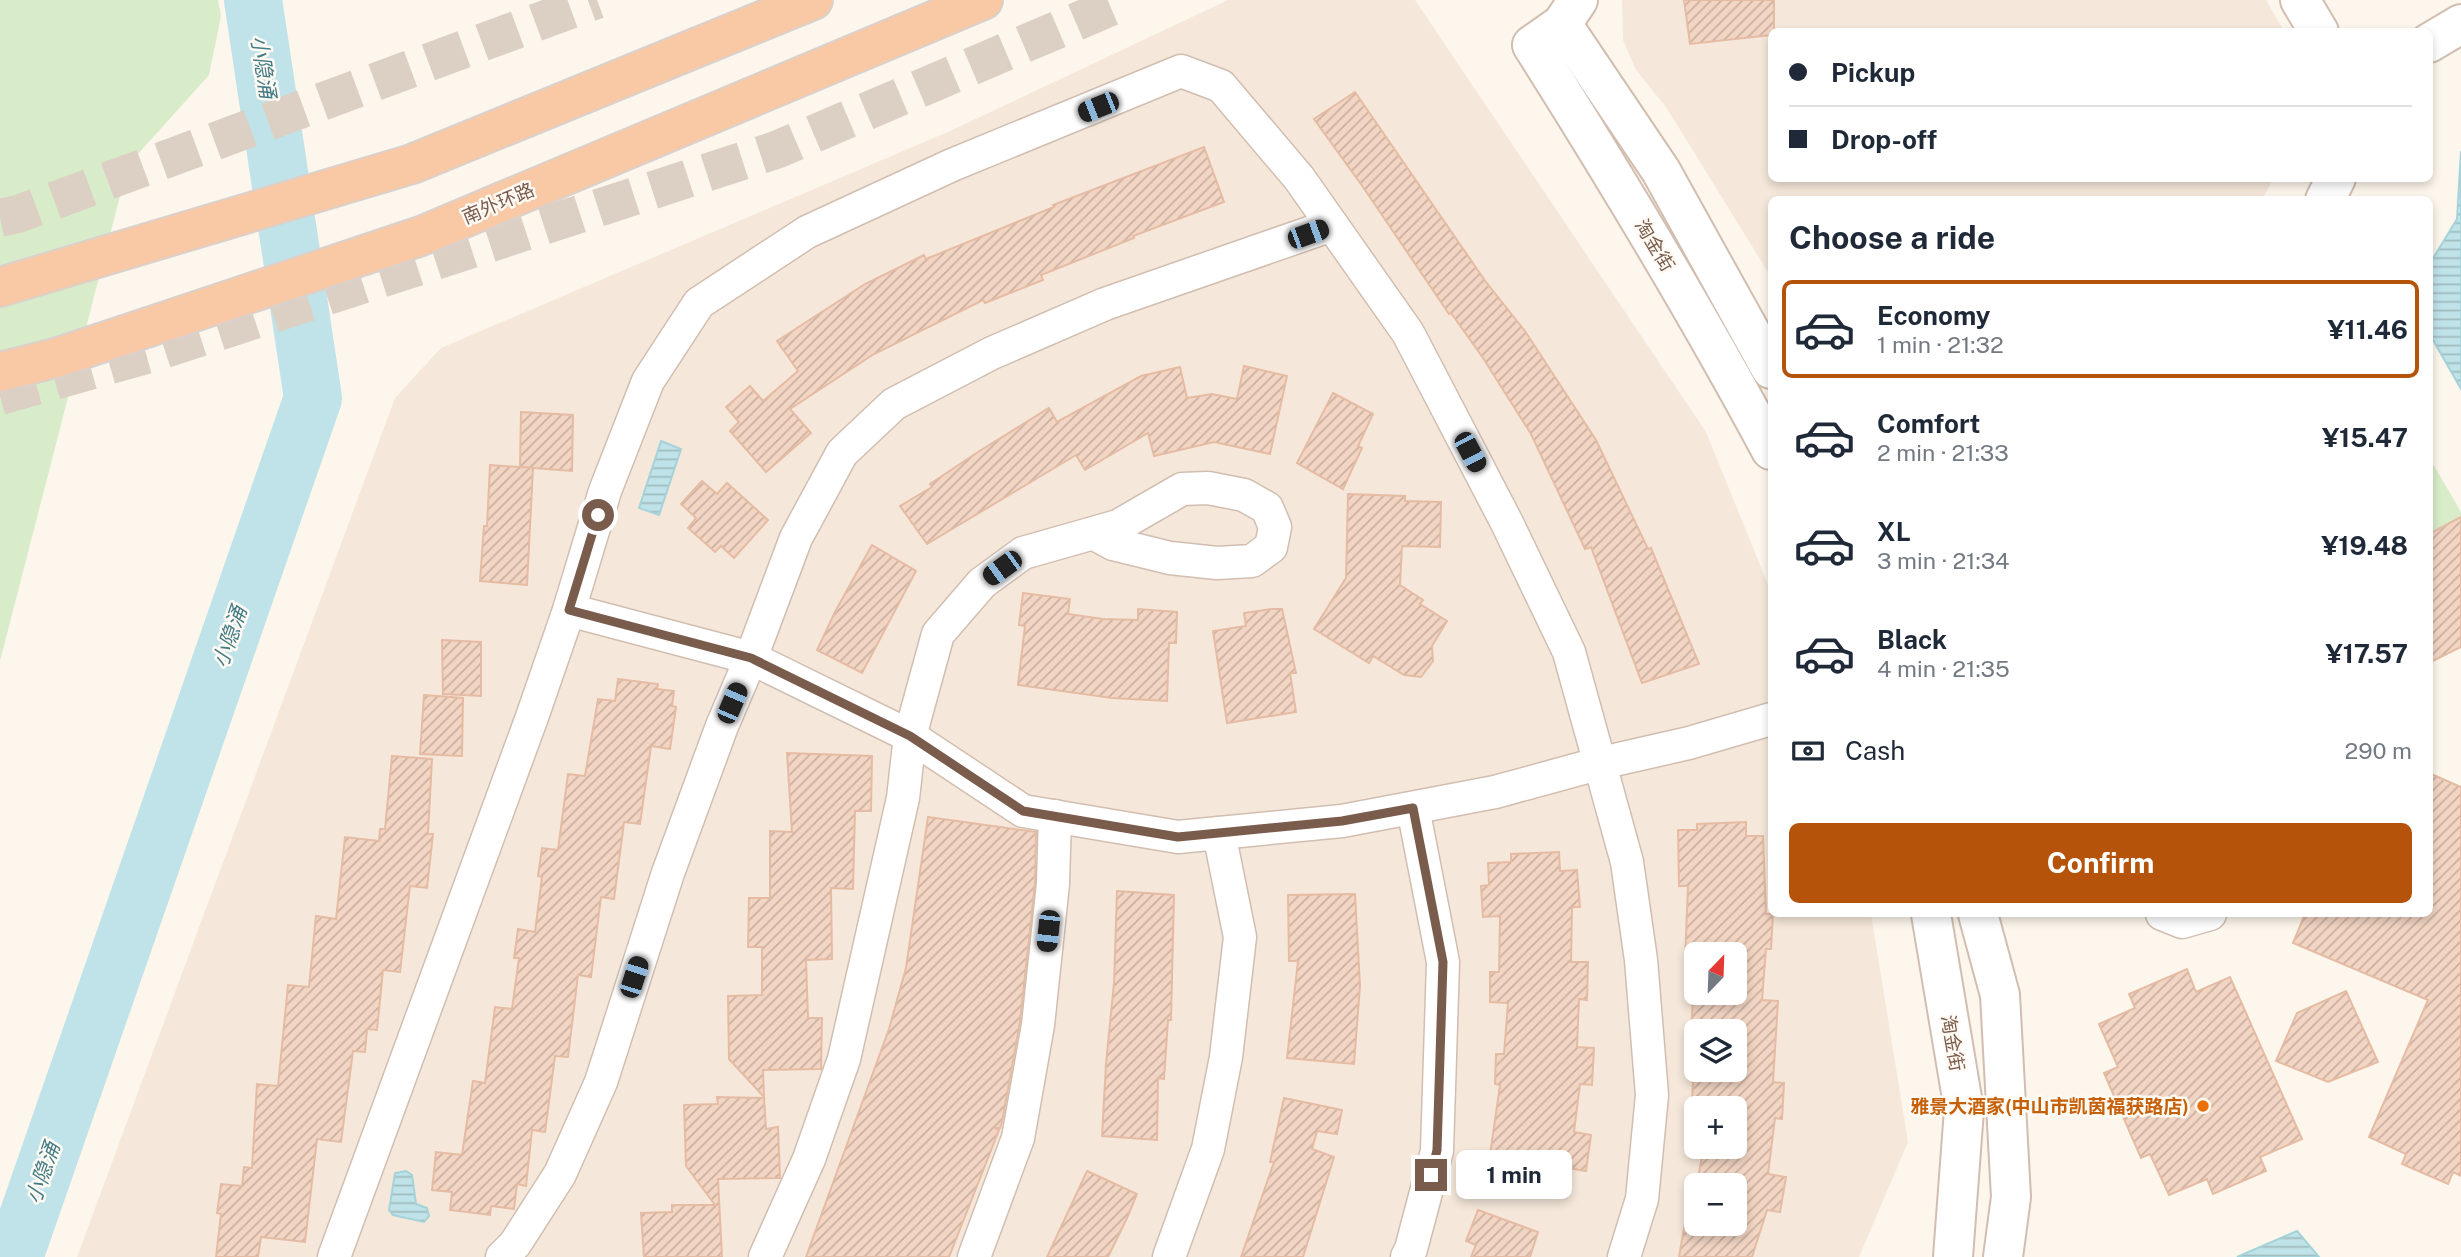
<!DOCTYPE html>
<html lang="en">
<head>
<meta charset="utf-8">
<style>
  :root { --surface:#fff; --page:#f6f6f7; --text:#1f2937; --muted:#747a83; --line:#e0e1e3; --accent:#b45309 }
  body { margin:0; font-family:"Public Sans","Noto Sans SC",sans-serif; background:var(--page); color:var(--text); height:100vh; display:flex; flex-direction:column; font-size:26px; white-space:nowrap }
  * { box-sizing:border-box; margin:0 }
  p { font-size:23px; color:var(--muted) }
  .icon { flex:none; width:38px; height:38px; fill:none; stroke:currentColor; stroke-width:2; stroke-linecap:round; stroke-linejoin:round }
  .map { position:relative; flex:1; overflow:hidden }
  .side { position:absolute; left:1768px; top:196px; width:665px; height:721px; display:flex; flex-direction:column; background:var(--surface); border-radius:10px; box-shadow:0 4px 10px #0003 }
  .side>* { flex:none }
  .top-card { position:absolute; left:1768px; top:28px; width:665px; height:154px; border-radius:10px; box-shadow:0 4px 10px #0003; display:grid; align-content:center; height:154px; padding:0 21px; background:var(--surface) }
  .needle { width:46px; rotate:23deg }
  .tools { position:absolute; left:1684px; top:942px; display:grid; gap:14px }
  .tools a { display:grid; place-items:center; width:63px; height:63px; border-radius:10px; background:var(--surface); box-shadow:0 4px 10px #0003; font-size:35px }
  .end { position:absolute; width:32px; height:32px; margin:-16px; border:9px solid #7a5c4d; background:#fff; box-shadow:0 0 0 4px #fff }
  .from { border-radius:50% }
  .bubble { position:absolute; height:49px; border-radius:10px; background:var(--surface); box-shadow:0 4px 10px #0003; font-size:23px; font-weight:700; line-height:49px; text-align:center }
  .car { position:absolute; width:21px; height:42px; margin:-21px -10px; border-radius:9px; box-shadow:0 0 5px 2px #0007; background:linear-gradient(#222 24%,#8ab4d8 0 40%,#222 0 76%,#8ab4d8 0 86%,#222 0) }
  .top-card b { display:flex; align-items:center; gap:24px; height:66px; font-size:26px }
  .top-card b+b { border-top:2px solid var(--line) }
  .top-card i { width:18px; height:18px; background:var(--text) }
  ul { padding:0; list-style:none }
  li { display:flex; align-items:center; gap:21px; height:98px; margin:0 14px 10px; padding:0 7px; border:4px solid transparent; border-radius:10px }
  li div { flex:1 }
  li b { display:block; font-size:26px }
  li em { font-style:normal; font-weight:700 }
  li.on { border-color:var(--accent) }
  li>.icon { width:63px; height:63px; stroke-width:1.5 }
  h2 { padding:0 21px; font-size:32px; line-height:84px }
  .pay { display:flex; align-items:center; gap:18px; height:77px; padding:0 21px; font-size:26px }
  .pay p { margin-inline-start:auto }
  .primary-button { display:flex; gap:14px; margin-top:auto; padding:14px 21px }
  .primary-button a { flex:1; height:80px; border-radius:10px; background:var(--accent); color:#fff; font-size:28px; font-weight:700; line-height:80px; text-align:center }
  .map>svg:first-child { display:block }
</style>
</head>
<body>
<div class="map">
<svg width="2461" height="1257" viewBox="0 0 2461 1257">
  <defs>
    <pattern id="water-rules" width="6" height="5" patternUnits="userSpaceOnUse" patternTransform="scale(1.75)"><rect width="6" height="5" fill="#bfe3e8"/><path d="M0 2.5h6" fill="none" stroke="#a0bbbe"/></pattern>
    <pattern id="building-hatch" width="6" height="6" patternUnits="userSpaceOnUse" patternTransform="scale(1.75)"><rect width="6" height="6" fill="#f3d5c3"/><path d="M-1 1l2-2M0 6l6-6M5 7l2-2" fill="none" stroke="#cab0a1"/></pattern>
  </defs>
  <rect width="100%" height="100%" fill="#fdf6ec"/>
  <g fill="#f5e8da" fill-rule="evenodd">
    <path d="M1228,0H1415L1706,432L1771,592V914H1871L1908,1142L1859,1257H77L395,398L441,348L950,131ZM1696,954H1734V992H1696ZM1696,1031H1734V1069H1696ZM1696,1108H1734V1146H1696ZM1696,1185H1734V1223H1696Z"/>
    <path d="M1622,0H2266L2284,31L1771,32V178L2273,179L2262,200H1771V277L1666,107L1636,70L1623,40Z"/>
  </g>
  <g fill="#d8ecc9">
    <path d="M0,0H218L221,16L209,75L128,165L0,661Z"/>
    <path d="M2429,457L2461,512V519L2429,536Z"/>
  </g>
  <g fill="url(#water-rules)" stroke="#a5d3da" stroke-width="2">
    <path d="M2461,151V389L2429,333V265L2457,219Z"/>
    <path d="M661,441L681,449L659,515L639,508Z"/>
    <path d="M406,1171L412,1175L416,1204L427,1208L429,1216L424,1222L393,1215L389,1210L395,1173Z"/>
    <path d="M2297,1231L2319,1257H2237Z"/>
  </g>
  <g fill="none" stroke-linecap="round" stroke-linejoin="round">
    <path stroke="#bfe3e8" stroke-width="58" d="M14,1257L313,398L253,0"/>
  </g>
  <g fill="url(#building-hatch)" stroke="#e6bba3" stroke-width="2" fill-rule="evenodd">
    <path d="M1684,0H1774V32H1771V35L1690,44Z"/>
    <path d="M1355,92L1486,282L1525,331L1596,440L1648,549L1651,548L1699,664L1642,683L1591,547L1585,549L1531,434L1483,358L1451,313L1449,314L1363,187L1314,119Z"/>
    <path d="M1204,147L1224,202L1133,236L1134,238L1041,275L1043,280L985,303L983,300L874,354L790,409L811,433L766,472L730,431L739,422L726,407L750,386L763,401L798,371L777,341L865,284L924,255L926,259L1054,207L1053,205Z"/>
    <path d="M1244,366L1287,376L1270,454L1214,442L1154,456L1148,433L1085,470L1076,455L927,544L900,506L932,487L930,484L978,452L1049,408L1057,422L1141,376L1180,367L1187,398L1212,394L1237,399Z"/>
    <path d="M1333,393L1373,414L1358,446L1362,448L1343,489L1297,463Z"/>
    <path d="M521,412L573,415L572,471L520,467Z"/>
    <path d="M490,465L533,468L527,585L480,581L484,526H487Z"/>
    <path d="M702,481L717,494L727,483L768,520L734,558L721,546L715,552L688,528L696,518L681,504Z"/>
    <path d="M1348,494L1405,496V501L1441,502L1440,547L1402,546L1400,585L1423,600L1420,604L1447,621L1432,646L1433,661L1421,677L1404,675L1373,656L1369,663L1314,629L1346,578Z"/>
    <path d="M2461,517V647L2429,663V534Z"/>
    <path d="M872,545L916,571L862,673L817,650L835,612Z"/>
    <path d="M1023,593L1070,599L1068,614L1103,619L1138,620V609L1177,612L1176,643H1169L1167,701L1112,698L1018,685L1025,626L1019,625Z"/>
    <path d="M1271,609H1282L1296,673H1290L1296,712L1227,723L1213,631L1246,626L1244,613Z"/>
    <path d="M442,640L481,642V696L443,694Z"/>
    <path d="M618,679L658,684L657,689L674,691L672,706L676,707L670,749L651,746L640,824L624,822L614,899L601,897L591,977L578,975L568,1057L555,1056L545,1132L532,1130L526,1186L517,1184L514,1209L491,1206L490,1215L450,1210L452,1192L432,1190L436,1152L462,1155L473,1081L485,1083L495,1007L512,1009L519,958H514L518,929L535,932L542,877L538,876L542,848L558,850L568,774L585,776L598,699L615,701Z"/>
    <path d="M424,695L463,698L462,756L420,754Z"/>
    <path d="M787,753L872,756L871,811H855L853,889L831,888L832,959L806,960L808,1018H822L821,1069L763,1070L764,1097L729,1059L728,996L762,995V947H748L749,898H770V831L792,832Z"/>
    <path d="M392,756L432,759L428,834H433L427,888L410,886L400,972L383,970L377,1030L367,1029L365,1052L353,1051L341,1142L317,1139L305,1242L261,1237L258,1257H216L221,1214L217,1213L221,1184L242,1186L244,1167L252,1168L257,1084L278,1086L288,985L309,987L316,916L336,919L345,837L379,841L380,829H385Z"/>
    <path d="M2429,773L2461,787V1176L2453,1172L2448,1184L2402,1164L2406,1154L2369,1137L2428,1000L2293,943L2305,914H2429Z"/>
    <path d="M928,817L1036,832L1035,883L1020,1022L1002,1122L1000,1128H995L999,1130L949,1257H806L889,1029L906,968Z"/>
    <path d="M1746,822V836H1763L1766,914H1773L1771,949H1766L1762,1000L1778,1001L1773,1082L1784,1083L1782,1119L1775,1118L1768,1174L1786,1177L1780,1212L1767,1210L1752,1257H1679L1693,1177L1698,1178L1704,1146H1734V1108H1696V1125L1690,1124L1696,1044V1069H1734V1031H1696V1043L1690,1042L1696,960V992H1734V954H1696V960L1685,959L1688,886H1679L1678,830H1697V824ZM1696,1185H1734V1223H1696Z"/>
    <path d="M1559,852L1560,871L1577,870L1580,907H1572L1571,962H1588L1587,1000L1579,999L1577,1047L1594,1048L1592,1085L1580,1084L1574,1132L1591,1135L1586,1171L1546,1164L1545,1172L1489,1162L1500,1085L1495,1084L1496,1054H1504L1508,1003L1490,1002V972H1499L1500,916L1483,917L1481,886L1489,885L1488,863L1511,862V854Z"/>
    <path d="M1117,891L1174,895L1171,1020H1168L1164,1079L1158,1078L1157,1140L1102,1136L1106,1064L1114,983Z"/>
    <path d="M1355,894L1360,986L1354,1064L1287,1058L1298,961H1289L1288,895Z"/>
    <path d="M2187,969L2196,992L2230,977L2302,1139L2260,1157L2266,1171L2213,1194L2207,1179L2169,1195L2150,1154L2141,1158L2104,1073L2118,1067L2099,1024L2135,1008L2129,994Z"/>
    <path d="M2346,991L2378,1062L2328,1082L2276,1061L2297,1013Z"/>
    <path d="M717,1097L764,1098L766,1129L778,1127L780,1178L718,1179L722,1257H644L641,1213L672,1212V1205H715L686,1166L684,1105L718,1104Z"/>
    <path d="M1284,1098L1342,1110L1337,1134L1317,1131L1312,1149L1334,1157L1303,1257H1241L1274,1162H1270Z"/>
    <path d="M1087,1171L1137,1194L1127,1218L1108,1257H1047Z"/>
    <path d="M1478,1210L1538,1232L1530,1257H1471L1476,1245L1466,1241Z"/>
  </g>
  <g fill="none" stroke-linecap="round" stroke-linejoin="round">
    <g stroke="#dcd0c4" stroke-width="38" stroke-dasharray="38 19" stroke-linecap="butt">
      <path d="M0,218L18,214L597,0"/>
      <path d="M0,396L150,354L776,150L1127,0"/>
    </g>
    <g stroke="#d1beb0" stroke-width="35">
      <g id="minor">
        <path d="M2162,914L2182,922L2210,914"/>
        <path d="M334,1257L532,717L569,610"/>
        <path d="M502,1257L515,1244L560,1174L601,1082L668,873L722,726L751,658L796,538L842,453L894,404L992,353L1105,304L1332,225"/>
        <path d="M765,1257L809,1159L844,1059L903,798L910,736L938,634L982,583L1023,553L1118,526L1182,489L1208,488L1244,495L1267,508L1275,527L1271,547L1252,561L1217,563L1170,558L1113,544L1093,533"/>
        <path d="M974,1257L1018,1138L1038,1025L1053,884L1055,816"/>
        <path d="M1169,1257L1208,1149L1226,1057L1240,937L1219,833"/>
        <path d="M1407,1257L1411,1249L1437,1151L1443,962L1413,808"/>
        <path d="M1624,1257L1642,1199L1652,1095L1641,960L1627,862L1569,652L1507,523L1408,333L1299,178L1221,86L1181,71L952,165L807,232L699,303L648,381L605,491L569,610L751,658L910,736L1023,811L1178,837L1342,821L1495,792L1601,763L1689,743L1771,719"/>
      </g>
    </g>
    <g stroke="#d1beb0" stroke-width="42">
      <g id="tertiary">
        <path d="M1578,0L1562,24L1532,45C1616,178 1697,312 1771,450"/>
        <path d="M2300,0L2319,32"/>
        <path d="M1562,24L1661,171L1771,369"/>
        <path d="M2429,43L2461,24"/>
        <path d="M2325,200L2336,178"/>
        <path d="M1931,914L1964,1110L1953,1257"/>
        <path d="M1978,914L2000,995L2011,1197L2003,1257"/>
      </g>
    </g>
    <g stroke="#dad1cd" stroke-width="42">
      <g id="trunk">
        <path d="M0,287L412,164L813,0"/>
        <path d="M0,372L59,357L421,236L983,0"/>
      </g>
    </g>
    <use href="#minor" stroke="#fff" stroke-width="32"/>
    <use href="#tertiary" stroke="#fff" stroke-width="38"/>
    <use href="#trunk" stroke="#f9c8a4" stroke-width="38"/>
  </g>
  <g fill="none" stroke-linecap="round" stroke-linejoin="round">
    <path stroke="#7a5c4d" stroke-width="9" d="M598,515L569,610L751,658L910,736L1023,811L1178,837L1342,821L1413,808L1443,962L1437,1150L1431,1175"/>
  </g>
  <circle fill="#e8710a" stroke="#fffaf3" stroke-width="2.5" cx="2203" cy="1106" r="7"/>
  <g text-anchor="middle" stroke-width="5" stroke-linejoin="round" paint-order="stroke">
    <g font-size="19" fill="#7a5c4d" stroke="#fffaf3">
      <text transform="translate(498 203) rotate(-23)" y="7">南外环路</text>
      <text transform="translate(1655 245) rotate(59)" y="7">淘金街</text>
      <text transform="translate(1953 1043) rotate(80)" y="7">淘金街</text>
    </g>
    <g font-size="19" font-weight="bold" fill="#c56008" stroke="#fffaf3" text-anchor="end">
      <text x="2189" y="1113">雅景大酒家(中山市凯茵福获路店)</text>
    </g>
    <g font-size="21" font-style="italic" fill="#437c86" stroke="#fffaf3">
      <text transform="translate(263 67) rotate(81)" y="7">小隐涌</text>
      <text transform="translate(230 637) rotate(-71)" y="7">小隐涌</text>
      <text transform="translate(43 1173) rotate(-71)" y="7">小隐涌</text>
    </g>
  </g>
</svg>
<div class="tools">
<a><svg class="needle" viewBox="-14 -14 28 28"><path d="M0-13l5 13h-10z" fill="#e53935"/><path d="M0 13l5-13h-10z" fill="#747a83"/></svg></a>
<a><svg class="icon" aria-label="layers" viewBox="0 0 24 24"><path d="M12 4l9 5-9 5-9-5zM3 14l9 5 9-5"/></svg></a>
<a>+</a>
<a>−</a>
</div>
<i class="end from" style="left:598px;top:515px"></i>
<i class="end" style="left:1431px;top:1175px"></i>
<div class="bubble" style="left:1456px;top:1150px;width:116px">1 min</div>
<i class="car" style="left:1098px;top:107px;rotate:248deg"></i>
<i class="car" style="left:1308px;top:234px;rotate:70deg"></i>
<i class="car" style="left:1470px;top:452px;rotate:152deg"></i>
<i class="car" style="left:1002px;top:568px;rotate:234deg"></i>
<i class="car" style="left:732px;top:703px;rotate:23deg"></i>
<i class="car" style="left:1048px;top:931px;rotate:186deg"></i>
<i class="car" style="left:634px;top:977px;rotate:18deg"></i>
<div class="top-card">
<b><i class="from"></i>Pickup</b>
<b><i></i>Drop-off</b>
</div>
<section class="side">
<h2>Choose a ride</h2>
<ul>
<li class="on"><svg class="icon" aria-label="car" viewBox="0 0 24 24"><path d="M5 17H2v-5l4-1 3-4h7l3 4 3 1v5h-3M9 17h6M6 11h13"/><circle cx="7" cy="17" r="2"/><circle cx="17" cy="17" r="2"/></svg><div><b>Economy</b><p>1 min · 21:32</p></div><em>¥11.46</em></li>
<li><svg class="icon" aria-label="car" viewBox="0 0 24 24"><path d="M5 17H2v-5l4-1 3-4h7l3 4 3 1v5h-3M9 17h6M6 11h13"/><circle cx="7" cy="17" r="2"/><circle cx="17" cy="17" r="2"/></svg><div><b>Comfort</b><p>2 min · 21:33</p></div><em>¥15.47</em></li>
<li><svg class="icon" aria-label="car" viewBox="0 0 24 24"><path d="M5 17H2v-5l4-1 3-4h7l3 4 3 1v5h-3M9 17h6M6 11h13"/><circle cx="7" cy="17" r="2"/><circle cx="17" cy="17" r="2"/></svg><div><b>XL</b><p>3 min · 21:34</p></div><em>¥19.48</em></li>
<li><svg class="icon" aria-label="car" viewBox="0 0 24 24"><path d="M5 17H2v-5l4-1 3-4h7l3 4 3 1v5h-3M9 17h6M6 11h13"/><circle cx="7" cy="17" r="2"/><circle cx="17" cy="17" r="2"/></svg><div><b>Black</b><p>4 min · 21:35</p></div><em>¥17.57</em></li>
</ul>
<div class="pay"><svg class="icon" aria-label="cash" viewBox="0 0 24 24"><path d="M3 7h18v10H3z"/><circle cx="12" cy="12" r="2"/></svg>Cash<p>290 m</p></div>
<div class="primary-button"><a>Confirm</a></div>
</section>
</div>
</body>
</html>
